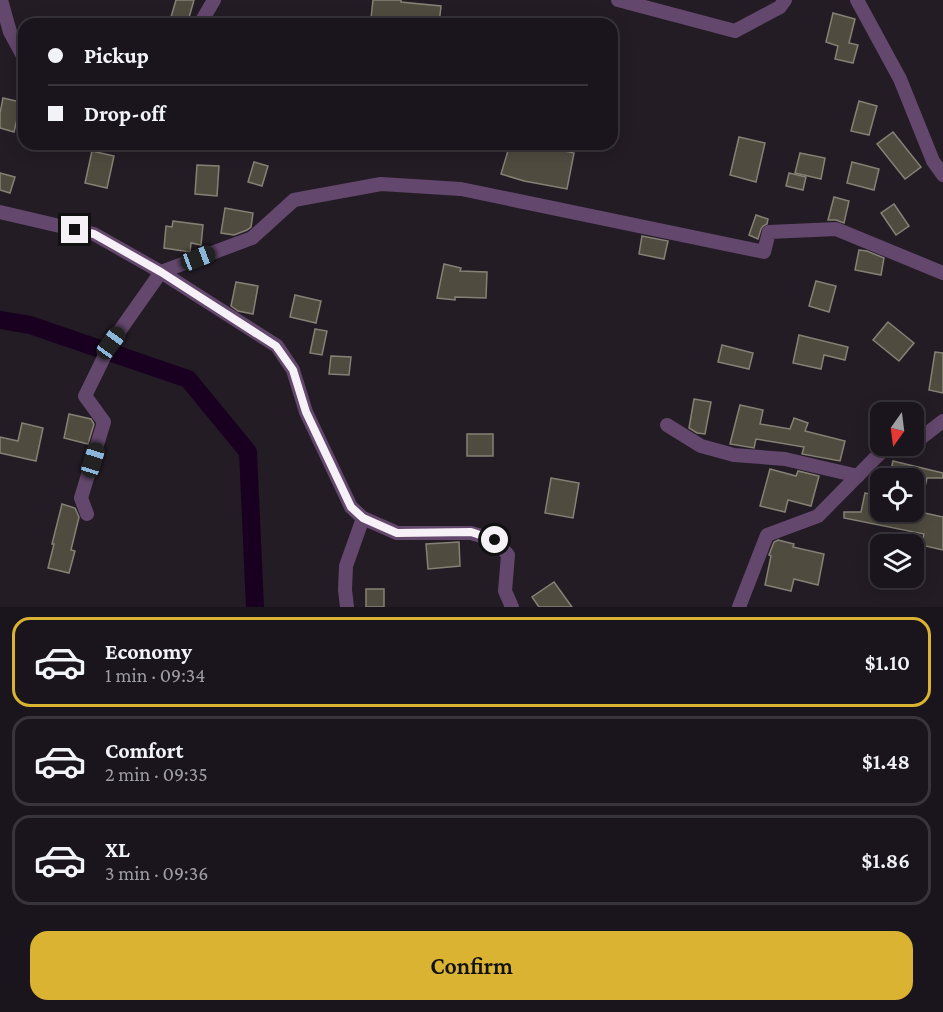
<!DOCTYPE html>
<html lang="en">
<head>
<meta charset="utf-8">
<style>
  :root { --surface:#1a151c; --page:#231e25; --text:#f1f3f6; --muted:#9f9fa3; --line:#38343b; --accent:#dab333 }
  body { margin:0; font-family:"Crimson Pro",serif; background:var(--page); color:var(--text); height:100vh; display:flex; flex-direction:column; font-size:22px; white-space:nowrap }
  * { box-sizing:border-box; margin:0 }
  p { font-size:20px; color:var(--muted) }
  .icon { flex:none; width:33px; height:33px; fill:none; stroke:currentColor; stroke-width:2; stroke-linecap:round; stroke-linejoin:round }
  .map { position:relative; height:607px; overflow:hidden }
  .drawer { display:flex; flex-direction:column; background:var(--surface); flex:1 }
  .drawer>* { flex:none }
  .guide { position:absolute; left:18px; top:18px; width:600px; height:132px; border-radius:18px; box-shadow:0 3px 15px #0003,0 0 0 2px var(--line); display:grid; align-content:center; height:132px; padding:0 30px; background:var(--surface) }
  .needle { width:39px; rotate:194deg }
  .tools { position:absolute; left:870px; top:402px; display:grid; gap:12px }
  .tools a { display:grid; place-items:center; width:54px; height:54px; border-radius:12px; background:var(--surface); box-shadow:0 3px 15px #0003,0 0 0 2px var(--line); font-size:30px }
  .end { position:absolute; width:27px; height:27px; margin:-14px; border:8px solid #f6f1f7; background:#111; box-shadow:0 0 0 3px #111 }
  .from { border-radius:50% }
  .car { position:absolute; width:18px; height:36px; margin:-18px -9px; border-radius:8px; box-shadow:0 0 4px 2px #0007; background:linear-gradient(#222 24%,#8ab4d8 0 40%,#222 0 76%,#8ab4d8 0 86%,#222 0) }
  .guide b { display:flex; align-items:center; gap:21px; height:57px; font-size:22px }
  .guide b+b { border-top:2px solid var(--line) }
  .guide i { width:15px; height:15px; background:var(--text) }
  ul { padding:10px 0 0; list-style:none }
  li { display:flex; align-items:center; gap:18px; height:90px; margin:0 12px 9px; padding:0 18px; border:3px solid var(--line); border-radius:18px }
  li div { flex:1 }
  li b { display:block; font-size:22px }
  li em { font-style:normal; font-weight:600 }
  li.selected { border-color:var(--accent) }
  li>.icon { width:54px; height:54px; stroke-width:1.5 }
  .action { display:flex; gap:12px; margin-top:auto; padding:12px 30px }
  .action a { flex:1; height:69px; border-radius:18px; background:var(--accent); color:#111; font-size:24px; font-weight:600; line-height:69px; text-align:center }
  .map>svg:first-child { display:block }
</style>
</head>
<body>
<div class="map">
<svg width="943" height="607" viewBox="0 0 943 607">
  <rect width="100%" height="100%" fill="#231c25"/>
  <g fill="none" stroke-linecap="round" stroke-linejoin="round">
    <path stroke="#190021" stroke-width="18" d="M0,320L30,325L188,379L248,452L255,607"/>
  </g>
  <g fill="#4f4b3f" stroke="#868174" stroke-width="1.5">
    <path d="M176,0H194L188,21L171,17Z"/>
    <path d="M373,0H401V2L441,6L439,24H417V23L371,18Z"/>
    <path d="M833,13L855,19L849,43L858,45L853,63L835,59L838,46L826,42Z"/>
    <path d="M3,98L21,102L14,132L0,128V113Z"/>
    <path d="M859,101L877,106L869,135L851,131Z"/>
    <path d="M893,132L921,167L905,179L877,144Z"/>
    <path d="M739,137L765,143L756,182L730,175Z"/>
    <path d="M510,144H533L574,153L567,189L524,181L501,174Z"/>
    <path d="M92,151L114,156L107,188L85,183Z"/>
    <path d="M800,153L825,158L821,179L795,173Z"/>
    <path d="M254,162L268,166L262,186L248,182Z"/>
    <path d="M852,162L879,169L874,190L847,183Z"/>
    <path d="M197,165L219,166L217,196L195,194Z"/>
    <path d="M0,173L15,177L10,193L0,190Z"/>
    <path d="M789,173L806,177L803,190L786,186Z"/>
    <path d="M834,197L849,201L844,223L836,220H828Z"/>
    <path d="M894,204L909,226L896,235L881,213Z"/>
    <path d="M225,208L253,213L251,227L247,230L234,235L221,233Z"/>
    <path d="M756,215L768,219L767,224L763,226L761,229L758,239L749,235Z"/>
    <path d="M173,221L203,225L201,245L191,243L190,252L164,248L166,226L172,227Z"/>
    <path d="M642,236L668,241L664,259L639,254Z"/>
    <path d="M859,250L867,251L884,258L881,275L855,270Z"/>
    <path d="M444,264L461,268L460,271L487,272L486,298L455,297V300L437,298Z"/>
    <path d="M816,281L836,286L829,312L809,306Z"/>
    <path d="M236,282L258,286L253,314L238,311L231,306Z"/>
    <path d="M295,295L321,301L316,323L290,317Z"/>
    <path d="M888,322L914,343L899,361L873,340Z"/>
    <path d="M315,329L327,331L322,355L310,353Z"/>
    <path d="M799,335L848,347L845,360L824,355L821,369L793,363Z"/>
    <path d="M722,345L753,353L749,369L718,362Z"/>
    <path d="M935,352L943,353V393L929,390Z"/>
    <path d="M331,356L351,357L349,375L329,374Z"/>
    <path d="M694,399L711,402L705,434L697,433L689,428Z"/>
    <path d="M740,405L763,410L760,424L790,429L794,418L808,423L805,431L845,441L840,461L802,454L804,447L756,439L754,448L730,444Z"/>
    <path d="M69,414L91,419L94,424L88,444L64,438Z"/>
    <path d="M22,423L43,428L36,461L0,453V437L18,441Z"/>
    <rect x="467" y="434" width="26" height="22"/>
    <path d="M893,461L943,473V478H927L919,511H914V478H889Z"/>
    <path d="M770,469L796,476L798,471L819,476L811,506L788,500L785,512L760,506Z"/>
    <path d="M551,478L579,483L573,518L545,513Z"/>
    <path d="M865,493L880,496V512H920L943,517V550L921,545L924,534L844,518V512H861Z"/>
    <path d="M62,504L75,508L79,517L71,550L75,551L69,573L48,568L54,544H52Z"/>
    <path d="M778,540L794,544L793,547L824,554L818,585L794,579L791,591L765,585L771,556L769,555L774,542Z"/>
    <path d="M459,542L460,566L428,569L426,544Z"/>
    <path d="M554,582L572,607H539L532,597Z"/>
    <rect x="366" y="589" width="18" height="18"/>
  </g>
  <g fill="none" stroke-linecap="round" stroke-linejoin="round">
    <g stroke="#64476d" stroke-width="14">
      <path d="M1,0L10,32L23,56H24"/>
      <path d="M618,0L735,31L780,7L785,0"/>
      <path d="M857,0L900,79L933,161L943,175"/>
      <path d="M200,24L214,0"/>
      <path d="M0,212L94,234L161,272L277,346L293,370L306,412L351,507L363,518L397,533H471L495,540L508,555L505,591L512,607"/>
      <path d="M667,425L701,446L734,455L785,459L858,476"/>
      <path d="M914,439L921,438L943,421"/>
      <path d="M87,514L81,498L104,422L85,396L111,343L161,272L252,238L294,200L381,184L461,189L764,252L769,232L836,229L943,273"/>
      <path d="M347,607L345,590L346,566L363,518"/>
      <path d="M739,607L767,535L818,516L887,446"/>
    </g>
  </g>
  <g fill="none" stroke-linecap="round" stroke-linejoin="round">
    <path stroke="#f6f1f7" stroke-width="8" d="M75,230L94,234L161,272L276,346L293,370L306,412L351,507L363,518L397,533L471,532L495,540"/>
  </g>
</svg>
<div class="tools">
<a><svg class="needle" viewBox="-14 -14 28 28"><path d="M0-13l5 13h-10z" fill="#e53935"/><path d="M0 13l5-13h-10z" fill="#9f9fa3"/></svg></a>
<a><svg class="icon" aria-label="locate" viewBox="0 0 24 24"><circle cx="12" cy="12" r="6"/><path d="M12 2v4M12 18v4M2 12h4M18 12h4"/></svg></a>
<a><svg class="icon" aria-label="layers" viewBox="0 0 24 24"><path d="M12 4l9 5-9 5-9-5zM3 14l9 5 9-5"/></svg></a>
</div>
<i class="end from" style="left:495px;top:540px"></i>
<i class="end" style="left:75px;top:230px"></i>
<i class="car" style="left:198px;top:258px;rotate:69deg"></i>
<i class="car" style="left:111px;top:343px;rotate:36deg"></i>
<i class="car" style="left:93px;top:460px;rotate:17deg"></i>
<div class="guide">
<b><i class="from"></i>Pickup</b>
<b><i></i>Drop-off</b>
</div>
</div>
<section class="drawer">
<ul>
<li class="selected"><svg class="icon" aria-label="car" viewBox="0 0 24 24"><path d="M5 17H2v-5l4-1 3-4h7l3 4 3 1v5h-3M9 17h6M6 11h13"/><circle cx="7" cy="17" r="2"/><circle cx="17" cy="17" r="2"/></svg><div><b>Economy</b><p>1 min · 09:34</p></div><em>$1.10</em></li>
<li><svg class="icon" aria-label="car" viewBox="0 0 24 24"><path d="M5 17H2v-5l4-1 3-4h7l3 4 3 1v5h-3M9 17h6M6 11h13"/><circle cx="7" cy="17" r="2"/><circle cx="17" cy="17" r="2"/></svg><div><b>Comfort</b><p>2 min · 09:35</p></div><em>$1.48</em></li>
<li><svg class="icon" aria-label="car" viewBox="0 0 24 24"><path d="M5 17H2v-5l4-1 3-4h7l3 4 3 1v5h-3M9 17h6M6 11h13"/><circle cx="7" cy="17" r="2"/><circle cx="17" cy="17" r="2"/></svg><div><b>XL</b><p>3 min · 09:36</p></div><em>$1.86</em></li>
</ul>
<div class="action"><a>Confirm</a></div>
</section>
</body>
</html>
